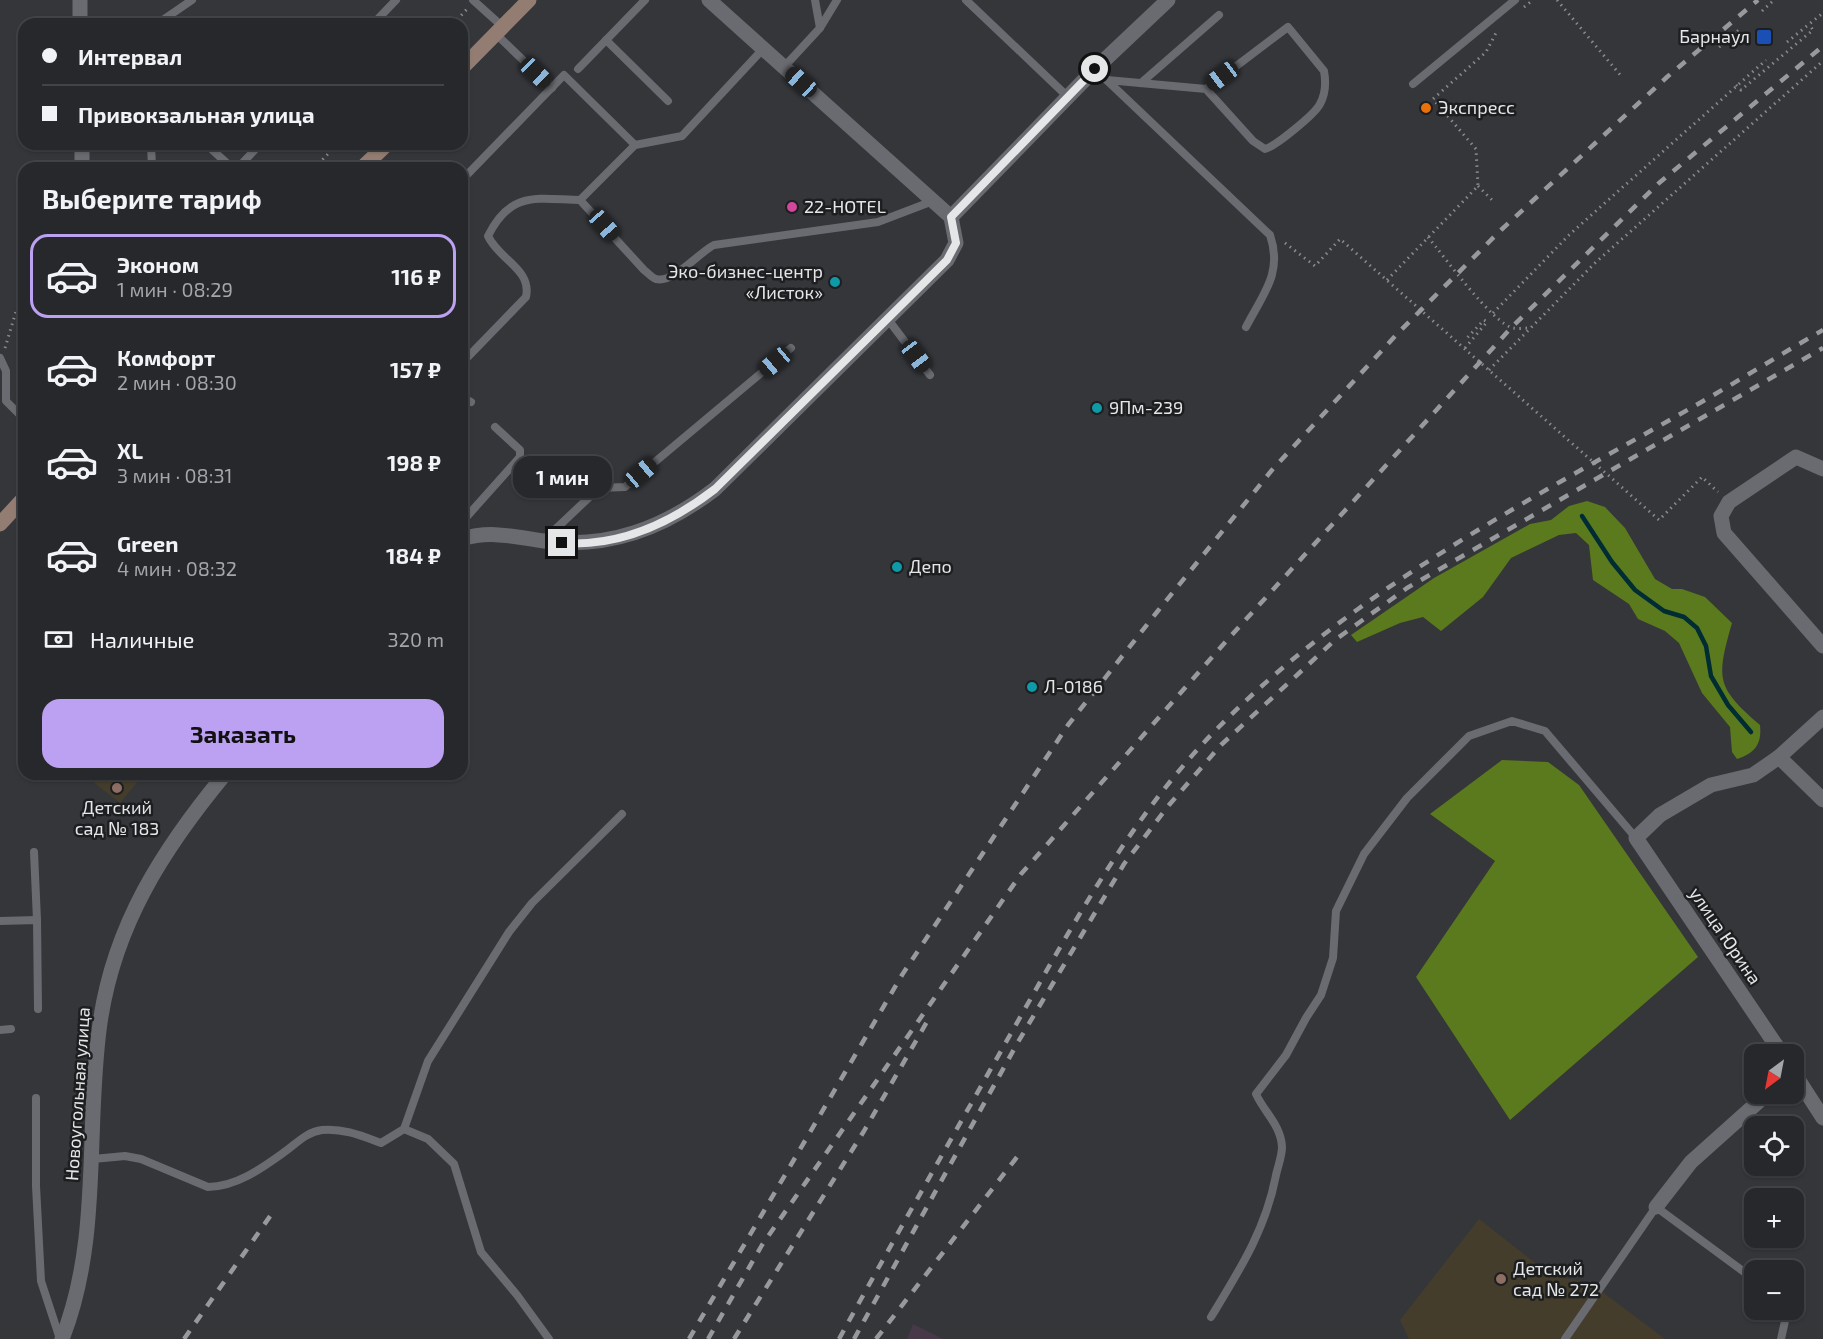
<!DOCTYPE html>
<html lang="ru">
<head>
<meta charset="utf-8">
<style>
  :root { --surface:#27282c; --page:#2f3034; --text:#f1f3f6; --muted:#a4a6a9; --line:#434448; --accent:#bca0f2 }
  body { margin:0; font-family:"Exo 2",sans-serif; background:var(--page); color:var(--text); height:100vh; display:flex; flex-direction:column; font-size:22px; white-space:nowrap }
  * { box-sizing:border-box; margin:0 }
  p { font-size:20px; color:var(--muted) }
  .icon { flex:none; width:33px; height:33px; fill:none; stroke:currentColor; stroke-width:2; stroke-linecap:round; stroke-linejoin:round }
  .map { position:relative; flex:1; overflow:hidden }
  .panel { position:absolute; left:18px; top:162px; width:450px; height:618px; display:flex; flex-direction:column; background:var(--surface); border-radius:18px; box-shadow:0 2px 4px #0004,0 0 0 2px var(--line) }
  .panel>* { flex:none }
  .banner { position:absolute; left:18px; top:18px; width:450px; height:132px; border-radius:18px; box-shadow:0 2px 4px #0004,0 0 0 2px var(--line); display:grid; align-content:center; height:132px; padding:0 24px; background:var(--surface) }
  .needle { width:39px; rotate:212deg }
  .tools { position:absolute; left:1744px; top:1044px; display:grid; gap:12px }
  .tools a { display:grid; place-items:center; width:60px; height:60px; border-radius:12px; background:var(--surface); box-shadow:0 2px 4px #0004,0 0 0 2px var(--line); font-size:30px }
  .end { position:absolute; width:27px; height:27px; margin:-14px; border:8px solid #e4e6e8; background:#111; box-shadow:0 0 0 3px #111 }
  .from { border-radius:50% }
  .bubble { position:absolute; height:42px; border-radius:18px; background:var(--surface); box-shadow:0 2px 4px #0004,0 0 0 2px var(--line); font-size:20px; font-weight:700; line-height:42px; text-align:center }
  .car { position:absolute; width:18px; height:36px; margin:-18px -9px; border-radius:8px; box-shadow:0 0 4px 2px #0007; background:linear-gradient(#222 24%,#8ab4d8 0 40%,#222 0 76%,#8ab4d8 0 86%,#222 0) }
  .banner b { display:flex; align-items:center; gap:21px; height:57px; font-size:22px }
  .banner b+b { border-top:2px solid var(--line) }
  .banner i { width:15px; height:15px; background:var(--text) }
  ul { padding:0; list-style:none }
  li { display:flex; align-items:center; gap:18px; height:84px; margin:0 12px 9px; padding:0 12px; border:3px solid transparent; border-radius:18px }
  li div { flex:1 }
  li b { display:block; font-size:22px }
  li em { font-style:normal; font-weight:700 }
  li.current { border-color:var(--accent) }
  li>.icon { width:54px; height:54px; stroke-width:1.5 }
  h2 { padding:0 24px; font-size:27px; line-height:72px }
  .pay { display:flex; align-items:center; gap:15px; height:66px; padding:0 24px; font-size:22px }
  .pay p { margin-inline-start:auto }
  .button { display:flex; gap:12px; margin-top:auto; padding:12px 24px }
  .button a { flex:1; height:69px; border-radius:18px; background:var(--accent); color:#111; font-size:24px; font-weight:700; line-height:69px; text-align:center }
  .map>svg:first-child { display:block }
</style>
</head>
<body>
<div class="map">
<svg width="1823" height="1339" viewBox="0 0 1823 1339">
  <rect width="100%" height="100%" fill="#34363a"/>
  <path fill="#473947" d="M913,1324L943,1339H907Z"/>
  <g fill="#453d2c">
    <path d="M83,774H144L120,803Z"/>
    <path d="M1479,1219L1552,1276L1589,1282L1665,1339H1409L1400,1320Z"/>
  </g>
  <g fill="#5a7a1d">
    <path d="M1587,501L1605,507L1625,528L1655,579L1672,589H1682L1705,597L1732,623C1716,679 1716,687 1760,725C1762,744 1755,753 1737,759L1732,752L1730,727L1702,693L1679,643L1665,631L1638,619L1629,604L1593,580L1589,545L1576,533L1559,535L1511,558L1483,597L1441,631L1423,617L1400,623L1357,642L1351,635L1434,578L1530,524L1551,520L1569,506Z"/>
    <path d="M1502,760L1548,762L1579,785L1698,957L1510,1120L1416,977L1495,861L1430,814Z"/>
  </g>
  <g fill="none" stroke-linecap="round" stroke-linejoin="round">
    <path stroke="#002c34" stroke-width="4.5" d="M1582,516L1612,562L1635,590L1664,611L1684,617L1697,628L1706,646L1711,676L1728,705L1751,732"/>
    <g stroke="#898b8e" stroke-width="3" stroke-dasharray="1.5 4.5" stroke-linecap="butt">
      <path d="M1557,0L1622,77"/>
      <path d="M1524,7L1533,0"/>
      <path d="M1762,11L1774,0"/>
      <path d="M453,24L468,8"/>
      <path d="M1787,42L1823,13"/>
      <path d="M1719,47L1740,29"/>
      <path d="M1736,85L1741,90L1813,30L1809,24"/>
      <path d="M314,168L338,144"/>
      <path d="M1478,186L1495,203"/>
      <path d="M1428,237C1443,255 1493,324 1513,328C1518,329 1525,328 1531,328"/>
      <path d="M1285,243L1315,266L1340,239L1659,520L1702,477L1718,492"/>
      <path d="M1387,280L1478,186L1476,149L1433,99L1486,52L1497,31"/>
      <path d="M1493,313L1570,234L1766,60"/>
      <path d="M5,348L17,308H24"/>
      <path d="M1465,348L1487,322L1484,320L1466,339"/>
      <path d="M1489,370L1596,262L1823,61"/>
    </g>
    <g stroke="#696b70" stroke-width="8">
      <path d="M473,0L503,27"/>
      <path d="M966,0L1068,97"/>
      <path d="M157,24L192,0"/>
      <path d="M373,24L396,0"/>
      <path d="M820,28L837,0"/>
      <path d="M496,34L552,88"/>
      <path d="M606,40L668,101"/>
      <path d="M784,67L820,28L815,0"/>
      <path d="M578,69L645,0"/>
      <path d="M1095,69L1270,235C1283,273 1263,294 1246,327"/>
      <path d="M1107,80L1206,89L1288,27L1324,71C1326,82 1326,93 1320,104C1315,114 1276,146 1265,149L1253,141L1206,89"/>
      <path d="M1141,83L1219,15"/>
      <path d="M1413,84L1515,0"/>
      <path d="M151,144L152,168"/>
      <path d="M206,144L232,168"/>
      <path d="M238,168L260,144"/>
      <path d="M462,180L564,75L635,145"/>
      <path d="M580,200L644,270C647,272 652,278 656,279C673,284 698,253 714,245L878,222L933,201"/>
      <path d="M887,318L930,375"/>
      <path d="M0,358L6,371V401L24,419"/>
      <path d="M462,363L526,297C532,269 499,260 488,236C511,190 537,199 580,200L635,145L682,136L763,49"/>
      <path d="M462,397L471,402"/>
      <path d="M462,522L520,457V450L495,427"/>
      <path d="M544,540L599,488L625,487L791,348"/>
      <path d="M34,852L37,920"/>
      <path d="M0,921L37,920L38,1009"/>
      <path d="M0,1030L11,1029"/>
      <path d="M36,1098V1186L41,1281L60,1339"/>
      <path d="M404,1129L428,1139L454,1164L481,1252L517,1295L549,1339"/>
      <path d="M93,1159L125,1156L141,1159L208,1187C236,1187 262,1168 283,1153C296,1144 306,1132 322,1130C343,1128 362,1136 381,1143L404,1129L428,1061L509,932L532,903L622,814"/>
      <path d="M1780,1310L1785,1321L1781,1339"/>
      <path d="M1211,1317C1239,1271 1266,1229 1276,1175C1278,1166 1282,1156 1282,1147C1281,1125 1264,1112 1256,1094L1286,1055L1306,1018L1321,995L1333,958L1336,911L1364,854L1407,798L1469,736L1512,721L1545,731L1636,838"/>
      <path d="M1565,1339L1656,1207L1755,1280"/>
    </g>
    <g stroke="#696b70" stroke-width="15">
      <path d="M80,0V24"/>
      <path d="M709,0L951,217"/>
      <path d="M82,144V168"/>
      <path d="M951,217L1095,69L1168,0"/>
      <path d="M1823,469L1796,457L1729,502L1721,516L1724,533L1823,646"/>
      <path d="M462,539C490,530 515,537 544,541C609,549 664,528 715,489L947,260L956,243L951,217"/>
      <path d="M1779,757L1823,800"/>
      <path d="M1782,1054L1636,838L1660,815L1711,785L1753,775L1779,757L1823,717"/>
      <path d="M1794,1073L1823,1118"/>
      <path d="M1656,1207L1691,1162L1767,1094"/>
      <path d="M62,1339C102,1238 85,1128 100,1023C114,925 163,849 225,774"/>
    </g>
    <g stroke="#937d72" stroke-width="15">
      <path d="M462,68L529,0"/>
      <path d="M362,168L387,144"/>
      <path d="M0,524L24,498"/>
    </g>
    <g stroke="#97999c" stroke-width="4.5" stroke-dasharray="10 10" stroke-linecap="butt">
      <path d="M184,1339L273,1212"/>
      <path d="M689,1339L902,975L1068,725L1157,612L1272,470L1398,333L1501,230L1667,77L1758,0"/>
      <path d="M708,1339L762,1245L1021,874L1229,638L1511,328L1659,183L1823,46"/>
      <path d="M734,1339L864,1131L928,1020"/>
      <path d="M839,1339C895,1237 953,1136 1010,1035C1070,930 1128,821 1212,734C1350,591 1528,501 1698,404C1740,380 1781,354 1823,330"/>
      <path d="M854,1339L1018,1042L1124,864L1169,805L1221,745L1335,640L1407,588L1823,348"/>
      <path d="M876,1339L1017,1157"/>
    </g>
  </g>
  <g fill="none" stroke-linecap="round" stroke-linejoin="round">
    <path stroke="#e4e6e8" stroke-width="8" d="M562,543C619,547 671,523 715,489L947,260L956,243L951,217L1095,69"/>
  </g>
  <rect fill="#1a4fb4" stroke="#1d1e20" stroke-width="2" x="1756" y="29" width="16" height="16" rx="3"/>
  <circle fill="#e8710a" stroke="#1d1e20" stroke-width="2" cx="1426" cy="108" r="6"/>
  <circle fill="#d1479c" stroke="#1d1e20" stroke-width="2" cx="792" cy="207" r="6"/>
  <g fill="#0f9aa8" stroke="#1d1e20" stroke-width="2">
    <circle cx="835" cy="282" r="6"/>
    <circle cx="1097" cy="408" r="6"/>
    <circle cx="897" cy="567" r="6"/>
    <circle cx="1032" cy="687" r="6"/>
  </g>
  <g fill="#8d6e63" stroke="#1d1e20" stroke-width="2">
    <circle cx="117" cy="788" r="6"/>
    <circle cx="1501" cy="1279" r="6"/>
  </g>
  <g text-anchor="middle" stroke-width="5" stroke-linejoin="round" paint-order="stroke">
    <g font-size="18" fill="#e4e6e8" stroke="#1d1e20" text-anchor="start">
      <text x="1750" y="43" text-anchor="end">Барнаул</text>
      <text x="1438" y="114">Экспресс</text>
      <text x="804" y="213">22-HOTEL</text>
      <text x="823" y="278" text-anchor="end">Эко-бизнес-центр<tspan x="823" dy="21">«Листок»</tspan></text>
      <text x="1109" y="414">9Пм-239</text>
      <text x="909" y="573">Депо</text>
      <text x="1044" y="693">Л-0186</text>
      <text x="117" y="814" text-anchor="middle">Детский<tspan x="117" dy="21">сад № 183</tspan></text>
      <text x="1513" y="1275">Детский<tspan x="1513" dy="21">сад № 272</tspan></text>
    </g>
    <g font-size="18" fill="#e4e6e8" stroke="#1d1e20">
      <text transform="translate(1725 936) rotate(56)" y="6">улица Юрина</text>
      <text transform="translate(78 1094) rotate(-86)" y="6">Новоугольная улица</text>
    </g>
  </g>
</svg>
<div class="tools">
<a><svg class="needle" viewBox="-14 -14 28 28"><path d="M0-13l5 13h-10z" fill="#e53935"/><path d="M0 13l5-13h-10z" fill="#a4a6a9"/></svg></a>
<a><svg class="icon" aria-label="locate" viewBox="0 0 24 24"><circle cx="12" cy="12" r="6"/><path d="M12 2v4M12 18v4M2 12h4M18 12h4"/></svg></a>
<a>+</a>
<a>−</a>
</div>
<i class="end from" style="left:1095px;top:69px"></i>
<i class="end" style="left:562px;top:543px"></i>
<div class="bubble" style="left:513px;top:456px;width:99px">1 мин</div>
<i class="car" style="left:536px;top:73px;rotate:134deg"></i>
<i class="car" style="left:1222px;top:76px;rotate:233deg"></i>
<i class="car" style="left:801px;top:82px;rotate:312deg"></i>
<i class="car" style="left:604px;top:225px;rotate:139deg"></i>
<i class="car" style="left:916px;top:356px;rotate:143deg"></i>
<i class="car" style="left:775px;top:362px;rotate:230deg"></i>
<i class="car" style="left:641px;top:473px;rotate:50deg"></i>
<div class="banner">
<b><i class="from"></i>Интервал</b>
<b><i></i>Привокзальная улица</b>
</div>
<section class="panel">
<h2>Выберите тариф</h2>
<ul>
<li class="current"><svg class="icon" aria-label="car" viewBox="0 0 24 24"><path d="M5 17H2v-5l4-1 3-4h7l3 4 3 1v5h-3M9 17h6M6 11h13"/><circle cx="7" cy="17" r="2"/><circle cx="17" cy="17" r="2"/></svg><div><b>Эконом</b><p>1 мин · 08:29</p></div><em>116 ₽</em></li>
<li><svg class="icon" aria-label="car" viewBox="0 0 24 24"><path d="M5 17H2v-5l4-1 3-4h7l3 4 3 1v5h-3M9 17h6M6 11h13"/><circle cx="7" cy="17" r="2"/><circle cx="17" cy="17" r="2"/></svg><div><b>Комфорт</b><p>2 мин · 08:30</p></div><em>157 ₽</em></li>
<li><svg class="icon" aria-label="car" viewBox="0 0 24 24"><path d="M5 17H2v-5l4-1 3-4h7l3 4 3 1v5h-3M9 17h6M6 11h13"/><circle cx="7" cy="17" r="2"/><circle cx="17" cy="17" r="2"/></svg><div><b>XL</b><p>3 мин · 08:31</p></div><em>198 ₽</em></li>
<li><svg class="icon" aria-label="car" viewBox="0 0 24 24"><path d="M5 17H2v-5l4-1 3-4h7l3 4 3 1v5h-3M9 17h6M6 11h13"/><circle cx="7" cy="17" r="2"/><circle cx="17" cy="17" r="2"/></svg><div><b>Green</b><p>4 мин · 08:32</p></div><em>184 ₽</em></li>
</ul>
<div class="pay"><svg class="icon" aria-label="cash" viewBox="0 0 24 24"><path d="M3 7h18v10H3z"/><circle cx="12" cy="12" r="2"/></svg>Наличные<p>320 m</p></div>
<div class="button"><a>Заказать</a></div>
</section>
</div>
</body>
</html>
